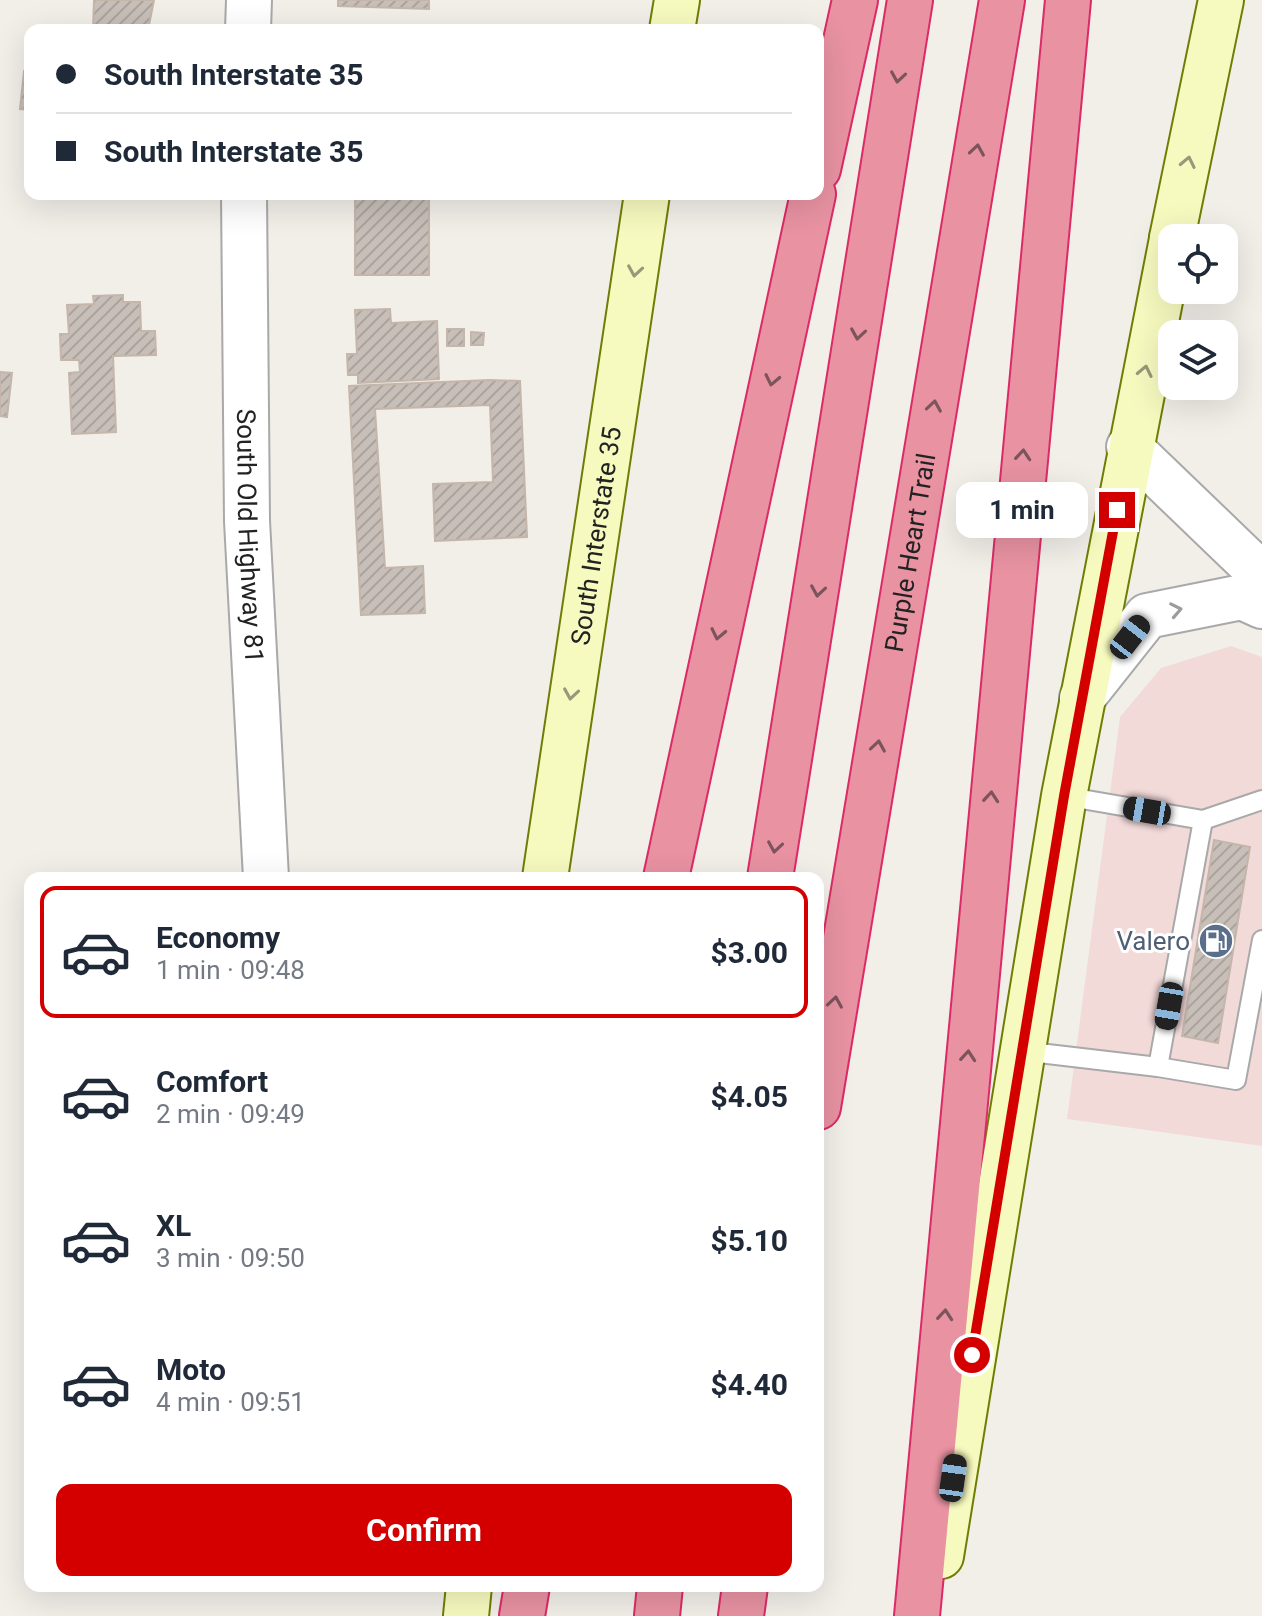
<!DOCTYPE html>
<html lang="en">
<head>
<meta charset="utf-8">
<style>
  :root { --surface:#fff; --page:#f6f6f7; --text:#1f2937; --muted:#747a83; --line:#e0e1e3; --accent:#d40000 }
  body { margin:0; font-family:Roboto,sans-serif; background:var(--page); color:var(--text); height:100vh; display:flex; flex-direction:column; font-size:30px; white-space:nowrap }
  * { box-sizing:border-box; margin:0 }
  p { font-size:26px; color:var(--muted) }
  .icon { flex:none; width:44px; height:44px; fill:none; stroke:currentColor; stroke-width:2; stroke-linecap:round; stroke-linejoin:round }
  .map { position:relative; flex:1; overflow:hidden }
  .panel { position:absolute; left:24px; top:872px; width:800px; height:720px; display:flex; flex-direction:column; background:var(--surface); border-radius:16px; box-shadow:0 8px 32px #0002 }
  .panel>* { flex:none }
  .top-card { position:absolute; left:24px; top:24px; width:800px; height:176px; border-radius:16px; box-shadow:0 8px 32px #0002; display:grid; align-content:center; height:176px; padding:0 32px; background:var(--surface) }
  .fabs { position:absolute; left:1158px; top:224px; display:grid; gap:16px }
  .fabs a { display:grid; place-items:center; width:80px; height:80px; border-radius:16px; background:var(--surface); box-shadow:0 8px 32px #0002; font-size:40px }
  .end { position:absolute; width:36px; height:36px; margin:-18px; border:10px solid #d40000; background:#fff; box-shadow:0 0 0 4px #fff }
  .from { border-radius:50% }
  .bubble { position:absolute; height:56px; border-radius:16px; background:var(--surface); box-shadow:0 8px 32px #0002; font-size:26px; font-weight:700; line-height:56px; text-align:center }
  .car { position:absolute; width:24px; height:48px; margin:-24px -12px; border-radius:10px; box-shadow:0 0 6px 2px #0007; background:linear-gradient(#222 24%,#8ab4d8 0 40%,#222 0 76%,#8ab4d8 0 86%,#222 0) }
  .top-card b { display:flex; align-items:center; gap:28px; height:76px; font-size:30px }
  .top-card b+b { border-top:2px solid var(--line) }
  .top-card i { width:20px; height:20px; background:var(--text) }
  ul { padding:14px 0 0; list-style:none }
  li { display:flex; align-items:center; gap:24px; height:132px; margin:0 16px 12px; padding:0 16px; border:4px solid transparent; border-radius:16px }
  li div { flex:1 }
  li b { display:block; font-size:30px }
  li em { font-style:normal; font-weight:700 }
  li.current { border-color:var(--accent) }
  li>.icon { width:72px; height:72px; stroke-width:1.5 }
  .action { display:flex; gap:16px; margin-top:auto; padding:16px 32px }
  .action a { flex:1; height:92px; border-radius:16px; background:var(--accent); color:#fff; font-size:32px; font-weight:700; line-height:92px; text-align:center }
  .map>svg:first-child { display:block }
</style>
</head>
<body>
<div class="map">
<svg width="1262" height="1616" viewBox="0 0 1262 1616">
  <defs>
    <pattern id="building-hatch" width="6" height="6" patternUnits="userSpaceOnUse" patternTransform="scale(2)"><rect width="6" height="6" fill="#c7bfb8"/><path d="M-1 1l2-2M0 6l6-6M5 7l2-2" fill="none" stroke="#aba49e"/></pattern>
  </defs>
  <rect width="100%" height="100%" fill="#f2efe9"/>
  <path fill="#f2dad9" d="M1231,646L1262,657V1146L1067,1119L1120,717L1161,668Z"/>
  <g fill="url(#building-hatch)" stroke="#c4b6ab" stroke-width="2">
    <path d="M94,0H154L148,30H93Z"/>
    <path d="M338,0H429V9L338,6Z"/>
    <path d="M24,71H30V110L20,109Z"/>
    <rect x="355" y="194" width="74" height="81"/>
    <path d="M123,295V302H140L141,331H155L156,355L113,356L116,432L72,434L69,373L80,372L79,360H61L60,334H69L67,305L94,304L93,296Z"/>
    <path d="M390,309L391,323L437,321L439,379L358,383V375H348L347,354H357L355,310Z"/>
    <rect x="447" y="329" width="17" height="17"/>
    <path d="M471,332L484,333L483,345H471Z"/>
    <path d="M0,372L12,373L7,417L0,416Z"/>
    <path d="M490,380L520,381L527,537L435,541L433,484L493,482L490,405L375,409L385,568L423,566L425,613L361,615L349,386Z"/>
    <path d="M1214,840L1250,847L1218,1043L1182,1036Z"/>
  </g>
  <g fill="none" stroke-linecap="round" stroke-linejoin="round">
    <g stroke="#a9a9a9" stroke-width="22">
      <g id="service">
        <path d="M1203,820L1262,800"/>
        <path d="M1022,1051L1158,1067L1203,820L1064,796"/>
        <path d="M1158,1067L1236,1080L1262,940"/>
      </g>
    </g>
    <g stroke="#a9a9a9" stroke-width="48">
      <g id="tertiary">
        <path d="M248,30L249,0"/>
        <path id="s1" d="M244,194L247,521L266,878"/>
        <path d="M1129,447L1262,575"/>
        <path d="M1082,698L1147,616L1242,597L1262,606"/>
      </g>
    </g>
    <g stroke="#707d05" stroke-width="48">
      <g id="secondary">
        <path d="M672,30L677,0"/>
        <path d="M1172,238L1221,0"/>
        <path id="s2" d="M545,878L647,194"/>
        <path d="M941,1556L1064,796L1172,239"/>
        <path d="M466,1616L469,1586"/>
      </g>
    </g>
    <g stroke="#dc2a67" stroke-width="48">
      <g id="motorway">
        <path d="M818,169L855,0"/>
        <path d="M666,878L813,194"/>
        <path d="M770,878L910,0"/>
        <path id="s3" d="M818,1107L1002,0"/>
        <path d="M522,1616L527,1586"/>
        <path d="M657,1616L660,1586"/>
        <path d="M741,1616L745,1586"/>
        <path d="M917,1616L1068,0"/>
      </g>
    </g>
    <use href="#service" stroke="#fff" stroke-width="18"/>
    <use href="#tertiary" stroke="#fff" stroke-width="44"/>
    <use href="#secondary" stroke="#f7fabf" stroke-width="44"/>
    <use href="#motorway" stroke="#e892a2" stroke-width="44"/>
  </g>
  <defs><path id="oneway-chevron" d="M-2-3.5L2.5 0L-2 3.5" fill="none" stroke-width="1.6" stroke-linecap="round" stroke-linejoin="round" transform="scale(2)"/></defs>
  <g stroke="#7b545c">
    <use href="#oneway-chevron" transform="translate(898 77) rotate(99)"/>
    <use href="#oneway-chevron" transform="translate(977 150) rotate(-81)"/>
    <use href="#oneway-chevron" transform="translate(858 334) rotate(99)"/>
    <use href="#oneway-chevron" transform="translate(772 380) rotate(102)"/>
    <use href="#oneway-chevron" transform="translate(934 406) rotate(-81)"/>
    <use href="#oneway-chevron" transform="translate(1023 455) rotate(-85)"/>
    <use href="#oneway-chevron" transform="translate(818 591) rotate(99)"/>
    <use href="#oneway-chevron" transform="translate(718 634) rotate(102)"/>
    <use href="#oneway-chevron" transform="translate(878 746) rotate(-81)"/>
    <use href="#oneway-chevron" transform="translate(991 797) rotate(-85)"/>
    <use href="#oneway-chevron" transform="translate(775 847) rotate(99)"/>
    <use href="#oneway-chevron" transform="translate(835 1002) rotate(-81)"/>
    <use href="#oneway-chevron" transform="translate(968 1056) rotate(-85)"/>
    <use href="#oneway-chevron" transform="translate(945 1315) rotate(-85)"/>
  </g>
  <g stroke="#979978">
    <use href="#oneway-chevron" transform="translate(1188 162) rotate(-78)"/>
    <use href="#oneway-chevron" transform="translate(635 271) rotate(99)"/>
    <use href="#oneway-chevron" transform="translate(1145 371) rotate(-78)"/>
    <use href="#oneway-chevron" transform="translate(571 694) rotate(99)"/>
  </g>
  <use stroke="#9c9c9c" href="#oneway-chevron" transform="translate(1176 610) rotate(-11)"/>
  <g fill="none" stroke-linecap="round" stroke-linejoin="round">
    <path stroke="#d40000" stroke-width="10" d="M972,1355L1064,796L1117,510"/>
  </g>
  <defs>
    <g id="fuel-disc" transform="scale(1.8)"><circle r="9.5" fill="#5c6f8a" stroke="#fff"/><path d="M-5.5-6h7V0h2V4h1.3V-2.5L3-4.5l.8-.8L6-3V5H2.5V1h-1V6h-7ZM-4.2-4.7v3.2H.2V-4.7Z" fill="#fff"/></g>
  </defs>
  <g fill-rule="evenodd">
    <use href="#fuel-disc" x="1216" y="941"/>
  </g>
  <g text-anchor="middle" stroke-width="6" stroke-linejoin="round" paint-order="stroke">
    <g font-size="26" fill="#222" stroke="#fff">
      <text dy="9" stroke="none"><textPath href="#s1" startOffset="342">South Old Highway 81</textPath></text>
      <text dy="9" stroke="none"><textPath href="#s2" startOffset="346">South Interstate 35</textPath></text>
      <text dy="9" stroke="none"><textPath href="#s3" startOffset="562">Purple Heart Trail</textPath></text>
    </g>
    <g font-size="26" fill="#4e5e75" stroke="#fff" text-anchor="end">
      <text x="1190" y="950">Valero</text>
    </g>
  </g>
</svg>
<div class="fabs">
<a><svg class="icon" aria-label="locate" viewBox="0 0 24 24"><circle cx="12" cy="12" r="6"/><path d="M12 2v4M12 18v4M2 12h4M18 12h4"/></svg></a>
<a><svg class="icon" aria-label="layers" viewBox="0 0 24 24"><path d="M12 4l9 5-9 5-9-5zM3 14l9 5 9-5"/></svg></a>
</div>
<i class="end from" style="left:972px;top:1355px"></i>
<i class="end" style="left:1117px;top:510px"></i>
<div class="bubble" style="left:956px;top:482px;width:132px">1 min</div>
<i class="car" style="left:1130px;top:637px;rotate:38deg"></i>
<i class="car" style="left:1147px;top:811px;rotate:280deg"></i>
<i class="car" style="left:1169px;top:1006px;rotate:190deg"></i>
<i class="car" style="left:953px;top:1478px;rotate:8deg"></i>
<div class="top-card">
<b><i class="from"></i>South Interstate 35</b>
<b><i></i>South Interstate 35</b>
</div>
<section class="panel">
<ul>
<li class="current"><svg class="icon" aria-label="car" viewBox="0 0 24 24"><path d="M5 17H2v-5l4-1 3-4h7l3 4 3 1v5h-3M9 17h6M6 11h13"/><circle cx="7" cy="17" r="2"/><circle cx="17" cy="17" r="2"/></svg><div><b>Economy</b><p>1 min · 09:48</p></div><em>$3.00</em></li>
<li><svg class="icon" aria-label="car" viewBox="0 0 24 24"><path d="M5 17H2v-5l4-1 3-4h7l3 4 3 1v5h-3M9 17h6M6 11h13"/><circle cx="7" cy="17" r="2"/><circle cx="17" cy="17" r="2"/></svg><div><b>Comfort</b><p>2 min · 09:49</p></div><em>$4.05</em></li>
<li><svg class="icon" aria-label="car" viewBox="0 0 24 24"><path d="M5 17H2v-5l4-1 3-4h7l3 4 3 1v5h-3M9 17h6M6 11h13"/><circle cx="7" cy="17" r="2"/><circle cx="17" cy="17" r="2"/></svg><div><b>XL</b><p>3 min · 09:50</p></div><em>$5.10</em></li>
<li><svg class="icon" aria-label="car" viewBox="0 0 24 24"><path d="M5 17H2v-5l4-1 3-4h7l3 4 3 1v5h-3M9 17h6M6 11h13"/><circle cx="7" cy="17" r="2"/><circle cx="17" cy="17" r="2"/></svg><div><b>Moto</b><p>4 min · 09:51</p></div><em>$4.40</em></li>
</ul>
<div class="action"><a>Confirm</a></div>
</section>
</div>
</body>
</html>
